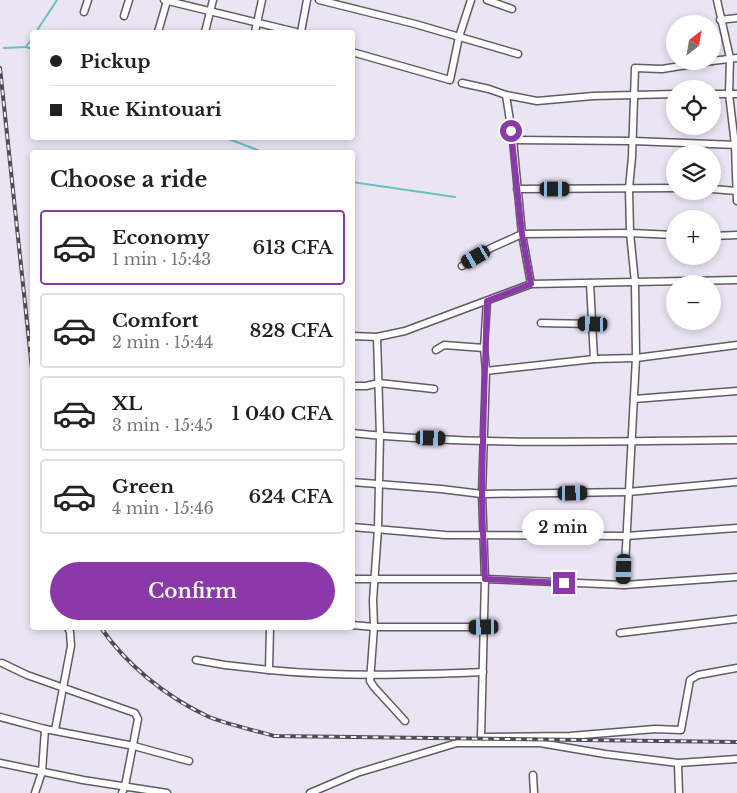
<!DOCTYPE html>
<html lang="en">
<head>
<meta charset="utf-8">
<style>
  :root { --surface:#fff; --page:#f2f2f2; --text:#222; --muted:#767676; --line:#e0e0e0; --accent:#8b39a8 }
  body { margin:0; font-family:"Libre Baskerville",serif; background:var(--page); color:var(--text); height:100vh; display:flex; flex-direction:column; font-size:19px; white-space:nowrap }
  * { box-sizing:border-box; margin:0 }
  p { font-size:16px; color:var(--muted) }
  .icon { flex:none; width:28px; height:28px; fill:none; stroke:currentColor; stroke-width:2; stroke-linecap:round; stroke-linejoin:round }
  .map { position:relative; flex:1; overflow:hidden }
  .sheet { position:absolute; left:30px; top:150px; width:325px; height:480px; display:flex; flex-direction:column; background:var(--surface); border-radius:5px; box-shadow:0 2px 8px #0003 }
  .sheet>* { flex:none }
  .guide { position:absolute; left:30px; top:30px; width:325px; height:110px; border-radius:5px; box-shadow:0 2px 8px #0003; display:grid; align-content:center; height:110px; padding:0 20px; background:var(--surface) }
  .needle { width:32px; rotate:31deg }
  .tools { position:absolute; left:666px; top:15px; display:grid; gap:10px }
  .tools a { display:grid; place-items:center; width:55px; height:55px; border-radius:50%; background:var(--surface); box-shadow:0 2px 8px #0003; font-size:25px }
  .end { position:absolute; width:22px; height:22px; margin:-11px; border:6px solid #8b39a8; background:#fff; box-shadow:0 0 0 2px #fff }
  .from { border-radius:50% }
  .bubble { position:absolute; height:35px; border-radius:18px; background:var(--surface); box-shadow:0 2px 8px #0003; font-size:16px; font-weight:600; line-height:35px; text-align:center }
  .car { position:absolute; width:15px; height:30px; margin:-15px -8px; border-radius:6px; box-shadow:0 0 4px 1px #0007; background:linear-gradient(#222 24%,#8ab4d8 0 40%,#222 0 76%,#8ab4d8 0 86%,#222 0) }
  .guide b { display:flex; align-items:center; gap:18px; height:48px; font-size:19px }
  .guide b+b { border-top:1px solid var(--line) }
  .guide i { width:12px; height:12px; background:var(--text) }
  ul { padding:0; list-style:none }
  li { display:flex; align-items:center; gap:15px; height:75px; margin:0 10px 8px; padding:0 10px; border:2px solid var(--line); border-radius:5px }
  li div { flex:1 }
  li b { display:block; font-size:19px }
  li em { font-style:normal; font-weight:600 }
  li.selected { border-color:var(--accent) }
  li>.icon { width:45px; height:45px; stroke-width:1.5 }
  h2 { padding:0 20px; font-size:22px; line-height:60px }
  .action { display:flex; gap:10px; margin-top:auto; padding:10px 20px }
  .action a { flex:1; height:58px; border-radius:30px; background:var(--accent); color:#fff; font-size:20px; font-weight:600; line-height:58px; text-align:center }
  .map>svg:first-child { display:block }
</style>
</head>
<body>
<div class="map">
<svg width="737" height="793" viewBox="0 0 737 793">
  <rect width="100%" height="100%" fill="#eae4f3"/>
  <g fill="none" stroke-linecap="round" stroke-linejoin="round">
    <g stroke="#67c1c1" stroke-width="2">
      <path d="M36,32L57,0"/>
      <path d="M26,47L32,49"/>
      <path d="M4,48L26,47L32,38"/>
      <path d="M226,138L263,152"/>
      <path d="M352,182L455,197"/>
    </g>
    <g stroke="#605b67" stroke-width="9">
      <g id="street">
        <path d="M164,0L296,32"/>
        <path d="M319,0L415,24L518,54"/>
        <path d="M487,0L512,9"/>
        <path d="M717,0L730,58L729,94L735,145L737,201"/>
        <path d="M84,12L88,0"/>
        <path d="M124,16L129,0"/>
        <path d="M720,20L737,18"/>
        <path d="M158,32L167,1"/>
        <path d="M205,32L213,0"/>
        <path d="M255,32L262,0"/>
        <path d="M301,32L307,0"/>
        <path d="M352,52L450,80L459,37L471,0"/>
        <path d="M712,61L737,58"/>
        <path d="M462,83L489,89L506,95L537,101L593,96L675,94"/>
        <path d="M712,94H737"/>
        <path d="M506,95L513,140L522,234L531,284"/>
        <path d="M513,140L633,141L737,145"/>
        <path d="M517,189L675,188"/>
        <path d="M712,189L737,191"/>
        <path d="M712,236L737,235"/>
        <path d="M462,266L491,248L522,234L630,233L675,235"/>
        <path d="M590,283L594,359"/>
        <path d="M487,301L484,348L486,371L482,494L485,579L481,737L570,736L655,729L681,730L690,680L698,675L737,668"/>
        <path d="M541,323L593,324"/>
        <path d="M352,336L377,337L405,331L531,284L737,280"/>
        <path d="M377,337L380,436L378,529L373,600L374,627L370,681L374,687L405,721"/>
        <path d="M436,350L444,345L484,348"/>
        <path d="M486,371L594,359L636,358L737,345"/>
        <path d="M352,386H366L379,383L434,389"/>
        <path d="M634,399L737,391"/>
        <path d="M352,433C480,446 609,441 737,440"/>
        <path d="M352,482L441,489L482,494L628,492L737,482"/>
        <path d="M352,527L445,535L626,536L737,528"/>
        <path d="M352,579H485L624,585L737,577"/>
        <path d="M624,585L636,358L635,282L630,233L629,188L632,157L635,68L662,69L712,61"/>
        <path d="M352,625L374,627H484"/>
        <path d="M270,628L269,670C340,677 412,675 483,672"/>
        <path d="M620,633L737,619"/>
        <path d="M196,660L225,665L269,670"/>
        <path d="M2,663L27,675L135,713L138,719L125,786L122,793"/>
        <path d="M0,717L45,729L134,746L189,761"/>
        <path d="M55,730L71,646L70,632L68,628"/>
        <path d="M0,763L83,780L167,793"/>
        <path d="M678,763L679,793"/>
        <path d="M533,775L534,793"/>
        <path d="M35,793L42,772L45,729"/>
        <path d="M310,793L357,773L457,743H540L605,754L678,763L737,759"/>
      </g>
    </g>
    <use href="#street" stroke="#fff" stroke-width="6"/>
    <g stroke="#4f4c54" stroke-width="4">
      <g id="rail">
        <path d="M0,68L32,369"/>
        <path d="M101,628C127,665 165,696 207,716C225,724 254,730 274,736L737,742"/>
      </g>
    </g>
    <use href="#rail" stroke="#f7f2fe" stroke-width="2" stroke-dasharray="5.5" stroke-linecap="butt"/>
  </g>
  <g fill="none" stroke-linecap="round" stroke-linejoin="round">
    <path stroke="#8b39a8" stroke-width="6" d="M511,131L522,234L531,284L487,301C485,364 483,428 482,492C482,521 484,550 485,579L564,583"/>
  </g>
</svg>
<div class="tools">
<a><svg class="needle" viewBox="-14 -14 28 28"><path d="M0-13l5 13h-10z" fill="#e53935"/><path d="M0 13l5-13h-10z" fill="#767676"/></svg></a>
<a><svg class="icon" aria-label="locate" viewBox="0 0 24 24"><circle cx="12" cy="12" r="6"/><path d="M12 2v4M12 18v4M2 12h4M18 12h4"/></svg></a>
<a><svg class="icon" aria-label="layers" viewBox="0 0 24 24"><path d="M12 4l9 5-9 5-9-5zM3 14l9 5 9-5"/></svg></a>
<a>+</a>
<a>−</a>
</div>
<i class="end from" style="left:511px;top:131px"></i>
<i class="end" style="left:564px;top:583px"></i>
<div class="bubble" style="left:522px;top:510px;width:82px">2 min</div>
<i class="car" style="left:555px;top:189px;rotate:90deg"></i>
<i class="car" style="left:476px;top:257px;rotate:240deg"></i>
<i class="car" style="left:593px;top:324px;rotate:272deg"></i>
<i class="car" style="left:431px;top:438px;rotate:92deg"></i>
<i class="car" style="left:573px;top:493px;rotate:89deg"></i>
<i class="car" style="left:624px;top:569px;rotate:182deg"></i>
<i class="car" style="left:484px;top:627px;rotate:269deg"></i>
<div class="guide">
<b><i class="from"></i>Pickup</b>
<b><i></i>Rue Kintouari</b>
</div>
<section class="sheet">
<h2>Choose a ride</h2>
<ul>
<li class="selected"><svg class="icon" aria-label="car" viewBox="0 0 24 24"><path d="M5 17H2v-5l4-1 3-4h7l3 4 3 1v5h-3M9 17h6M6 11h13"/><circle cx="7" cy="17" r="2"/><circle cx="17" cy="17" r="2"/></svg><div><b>Economy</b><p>1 min · 15:43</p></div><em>613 CFA</em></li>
<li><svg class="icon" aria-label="car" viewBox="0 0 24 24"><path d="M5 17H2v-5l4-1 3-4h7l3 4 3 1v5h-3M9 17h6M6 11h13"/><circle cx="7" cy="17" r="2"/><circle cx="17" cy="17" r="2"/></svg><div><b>Comfort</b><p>2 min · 15:44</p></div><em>828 CFA</em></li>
<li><svg class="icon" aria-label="car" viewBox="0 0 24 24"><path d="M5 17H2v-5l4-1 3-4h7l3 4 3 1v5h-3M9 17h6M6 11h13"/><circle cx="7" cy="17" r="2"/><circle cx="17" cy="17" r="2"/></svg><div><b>XL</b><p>3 min · 15:45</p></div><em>1 040 CFA</em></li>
<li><svg class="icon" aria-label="car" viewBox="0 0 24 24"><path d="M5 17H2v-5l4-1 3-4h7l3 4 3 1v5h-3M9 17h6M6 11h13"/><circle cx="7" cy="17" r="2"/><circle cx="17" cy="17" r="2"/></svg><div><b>Green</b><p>4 min · 15:46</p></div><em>624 CFA</em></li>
</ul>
<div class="action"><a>Confirm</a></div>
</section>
</div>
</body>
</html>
